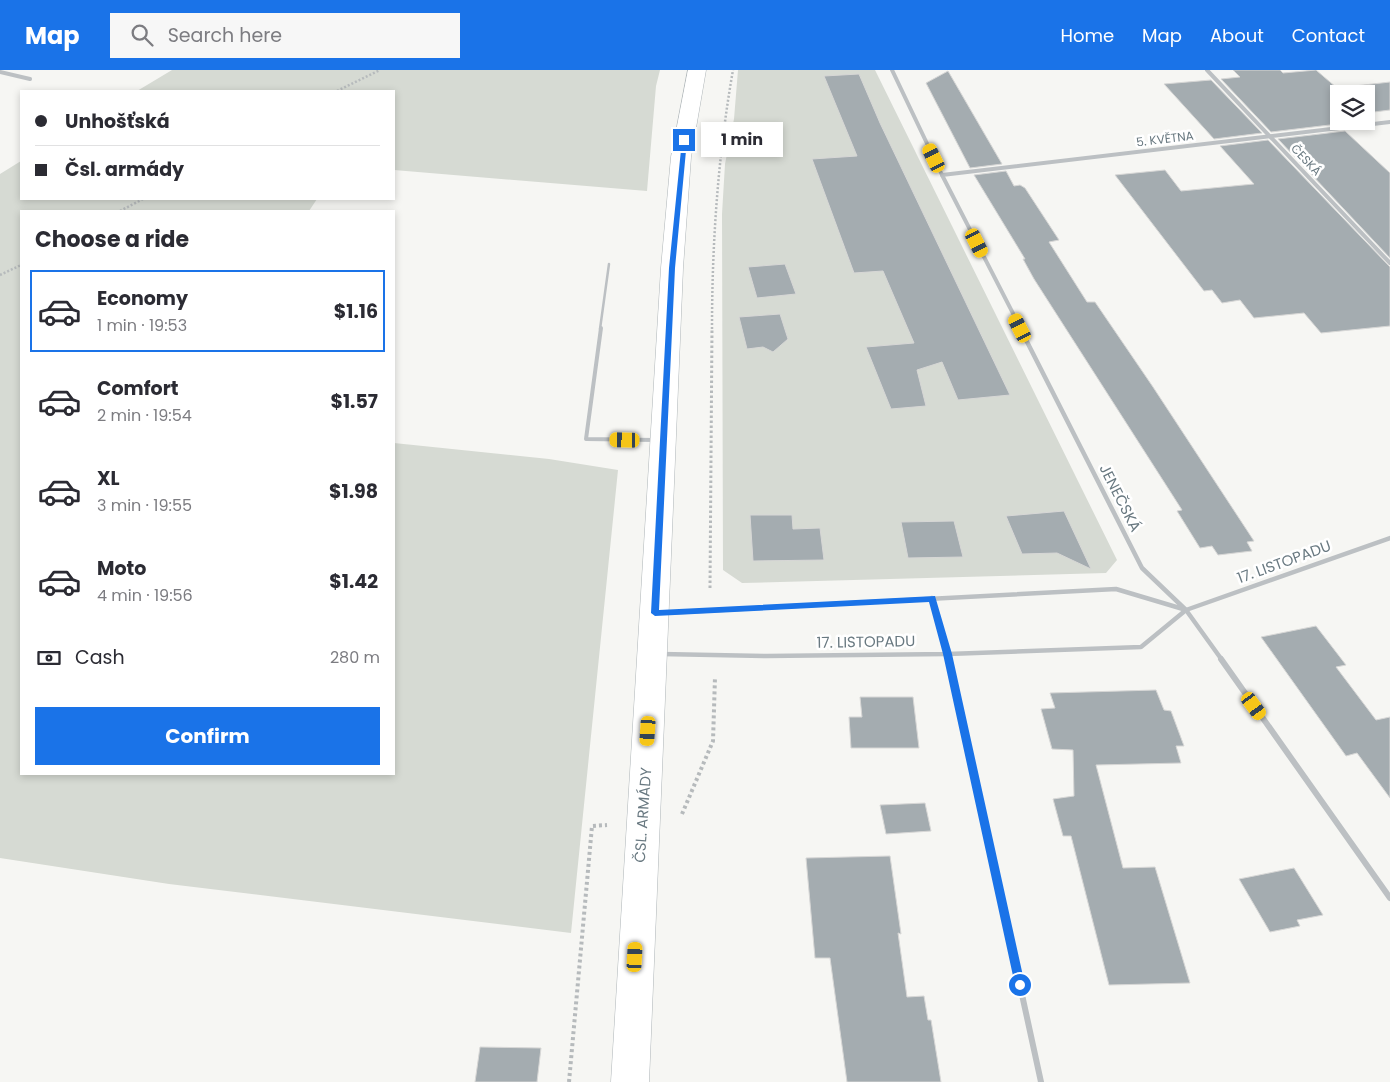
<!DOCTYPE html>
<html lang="en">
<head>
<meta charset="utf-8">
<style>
  :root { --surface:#fff; --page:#f7f7f7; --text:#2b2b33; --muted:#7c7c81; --line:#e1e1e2; --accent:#1a73e8 }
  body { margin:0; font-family:Poppins,sans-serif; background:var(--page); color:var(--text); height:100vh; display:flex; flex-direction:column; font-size:19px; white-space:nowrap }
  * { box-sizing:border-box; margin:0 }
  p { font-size:16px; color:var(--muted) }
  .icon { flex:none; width:28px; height:28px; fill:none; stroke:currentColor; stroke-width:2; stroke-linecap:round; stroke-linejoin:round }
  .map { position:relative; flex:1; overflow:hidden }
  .side { position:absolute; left:20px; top:140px; width:375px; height:565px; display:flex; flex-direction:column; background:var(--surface); border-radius:0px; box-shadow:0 2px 8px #0003 }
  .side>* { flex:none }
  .banner { position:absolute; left:20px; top:20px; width:375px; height:110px; border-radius:0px; box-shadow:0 2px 8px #0003; display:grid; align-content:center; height:110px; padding:0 15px; background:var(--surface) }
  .controls { position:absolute; left:1330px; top:15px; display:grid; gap:10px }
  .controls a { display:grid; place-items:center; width:45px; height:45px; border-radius:0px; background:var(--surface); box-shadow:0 2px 8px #0003; font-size:25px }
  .end { position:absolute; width:22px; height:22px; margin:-11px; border:6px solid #1a73e8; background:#fff; box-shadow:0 0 0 2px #fff }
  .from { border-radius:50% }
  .bubble { position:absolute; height:35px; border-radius:0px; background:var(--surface); box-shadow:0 2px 8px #0003; font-size:16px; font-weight:700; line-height:35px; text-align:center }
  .car { position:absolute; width:15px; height:30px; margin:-15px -8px; border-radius:6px; box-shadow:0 0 4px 1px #0007; background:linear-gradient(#f5c518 24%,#345 0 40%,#f5c518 0 76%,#345 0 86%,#f5c518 0) }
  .banner b { display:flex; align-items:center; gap:18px; height:48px; font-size:19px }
  .banner b+b { border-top:1px solid var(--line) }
  .banner i { width:12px; height:12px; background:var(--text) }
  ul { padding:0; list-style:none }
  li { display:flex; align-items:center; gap:15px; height:82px; margin:0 10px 8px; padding:0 5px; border:2px solid transparent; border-radius:0px }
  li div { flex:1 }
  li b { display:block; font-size:19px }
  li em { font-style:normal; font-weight:700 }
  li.active { border-color:var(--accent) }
  li>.icon { width:45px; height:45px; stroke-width:1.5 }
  h2 { padding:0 15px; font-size:22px; line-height:60px }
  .pay { display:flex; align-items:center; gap:12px; height:55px; padding:0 15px; font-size:19px }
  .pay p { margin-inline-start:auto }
  .primary-button { display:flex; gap:10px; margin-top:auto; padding:10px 15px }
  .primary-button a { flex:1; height:58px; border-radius:0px; background:var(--accent); color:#fff; font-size:20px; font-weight:700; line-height:58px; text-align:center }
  header { display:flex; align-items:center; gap:30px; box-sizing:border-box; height:70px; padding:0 25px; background:var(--accent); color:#fff }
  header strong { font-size:24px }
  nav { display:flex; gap:28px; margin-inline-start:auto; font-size:18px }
  .search { width:350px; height:45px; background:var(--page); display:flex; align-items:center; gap:12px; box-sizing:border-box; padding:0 18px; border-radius:0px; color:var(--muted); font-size:19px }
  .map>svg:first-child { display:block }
</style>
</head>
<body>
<header>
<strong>Map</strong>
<div class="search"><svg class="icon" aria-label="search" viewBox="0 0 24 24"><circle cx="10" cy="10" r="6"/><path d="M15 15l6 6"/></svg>Search here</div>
<nav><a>Home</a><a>Map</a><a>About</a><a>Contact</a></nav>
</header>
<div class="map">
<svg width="1390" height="1012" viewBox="0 0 1390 1012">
  <rect width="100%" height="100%" fill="#f6f6f3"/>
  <g fill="#d6dad3">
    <path d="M172,0H660L656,16L647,121L394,100V21H137Z"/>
    <path d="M738,0H875L1117,490L1106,503L742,513L723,500L722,144L725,94L734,49Z"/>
    <path d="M21,91V129H317L309,141H21V704H394V373L549,389L618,400L571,863L169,814L0,788V104Z"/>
  </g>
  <g fill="#a4acb0" stroke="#d7d7d6">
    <path d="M1233,0H1280L1283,3L1316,0L1337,18L1390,12V40L1366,43V24H1339V46L1331,47L1338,54L1271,62L1221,9L1240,7Z"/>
    <path d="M948,1L1002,94L970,98L926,13Z"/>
    <path d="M859,4L880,53L1010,325L958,330L942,292L917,300L926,336L891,339L866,277L914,273L883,201L854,203L812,89L857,86L824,6Z"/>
    <path d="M1211,10L1262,63L1214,69L1164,14Z"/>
    <path d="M1345,61L1390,103V188L1278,69Z"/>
    <path d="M1268,70L1390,197V256L1321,263L1304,243L1254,248L1240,230L1222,233L1212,220L1204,221L1115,105L1165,100L1181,121L1254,114L1220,76Z"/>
    <path d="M1006,101L1014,116L1020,115L1025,118L1059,170L1049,172L1087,232H1095L1153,317L1254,471L1247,472L1252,481L1218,485L1212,476L1200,478L1177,441L1182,440L1034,209L1023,189H1025L974,105Z"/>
    <path d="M785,194L796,224L757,228L748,197Z"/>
    <path d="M780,244L788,269L773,282L763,277L747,279L739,247Z"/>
    <path d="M1064,441L1091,499L1057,483L1022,484L1006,446Z"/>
    <path d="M750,445H792L793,459L820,458L824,490L753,491Z"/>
    <path d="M954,451L963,487L908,488L901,452Z"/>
    <path d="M1316,556L1346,595L1336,597L1376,650L1390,647V728L1357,683L1346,686L1261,567Z"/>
    <path d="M1156,620L1164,640L1171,641L1184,676H1176L1181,693L1096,695L1123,798L1155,797L1190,913L1109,915L1071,766H1063L1053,729L1074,726L1073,680L1052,679L1041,639L1055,638L1050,623Z"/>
    <path d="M860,627H913L919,678H851L849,647H862Z"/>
    <path d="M925,733L931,761L886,764L880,735Z"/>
    <path d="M890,786L901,864L898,863L907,927L924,926L928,950H931L941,1012H847L830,888H815L806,788Z"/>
    <path d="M1294,798L1323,845L1297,850L1300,856L1270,862L1239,809Z"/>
    <path d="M480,977L541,978L537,1012H475Z"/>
  </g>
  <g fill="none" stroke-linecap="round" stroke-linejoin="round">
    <g stroke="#aeb5b8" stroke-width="1">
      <path id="secondary" d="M688,0H706L691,87L683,198L649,1012H611L661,198L671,87Z"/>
    </g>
    <g stroke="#b6babc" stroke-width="2.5" stroke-dasharray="2 2" stroke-linecap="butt">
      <path d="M337,21L380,0"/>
      <path d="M120,141L143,129"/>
      <path d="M0,205L21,195"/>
      <path d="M712,259C712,173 718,85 733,0"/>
    </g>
    <path stroke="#b6babc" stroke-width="3" stroke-dasharray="2.5 2.5" stroke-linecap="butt" d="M710,518L712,258"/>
    <g stroke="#b6babc" stroke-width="4" stroke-dasharray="3 3" stroke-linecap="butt">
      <path d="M682,744L713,671L715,607"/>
      <path d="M569,1012L592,756L607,755"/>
    </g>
    <path stroke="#bcc0c3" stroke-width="2.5" d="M600,259L609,194"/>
    <path stroke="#bcc0c3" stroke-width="4" d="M601,258L586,369L655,370"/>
    <g stroke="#bcc0c3" stroke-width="4">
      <path d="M892,0L942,105L1021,259"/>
      <path d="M1207,0L1390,193"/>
      <path d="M0,2L30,9"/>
      <path d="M942,105L1390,52"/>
    </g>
    <g stroke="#bcc0c3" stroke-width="4.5">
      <path d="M1020,258L1142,498L1186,540L1222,590"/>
      <path d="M932,528L949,590"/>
      <path d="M663,543L1116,519L1183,539"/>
      <path d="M661,584L767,586L948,584L1141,577L1186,540L1390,468"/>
    </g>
    <g stroke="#bcc0c3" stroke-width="6">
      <path d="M949,589L1041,1012"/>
      <path d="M1221,589L1390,828"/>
    </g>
    <use href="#secondary" fill="#fff" fill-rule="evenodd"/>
  </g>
  <path fill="#1a73e8" d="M684,68L687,70L675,198L659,540L935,526L952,584L1025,915L1024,918H1016L1015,915L943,584L929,532L655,546L651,543L669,198L682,70Z"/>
  <g text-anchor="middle" stroke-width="5" stroke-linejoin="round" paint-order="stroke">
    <g font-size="12" fill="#697981" stroke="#fff">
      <text transform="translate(1165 69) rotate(-7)" y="4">5. KVĚTNA</text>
      <text transform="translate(1306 90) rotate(47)" y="4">ČESKÁ</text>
    </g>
    <g font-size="15" fill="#697981" stroke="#fff">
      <text transform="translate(1120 428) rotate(63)" y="5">JENEČSKÁ</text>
      <text transform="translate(1284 492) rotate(-20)" y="5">17. LISTOPADU</text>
      <text transform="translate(866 572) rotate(-1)" y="5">17. LISTOPADU</text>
      <text transform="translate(643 745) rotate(-86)" y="5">ČSL. ARMÁDY</text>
    </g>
  </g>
</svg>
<div class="controls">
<a><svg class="icon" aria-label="layers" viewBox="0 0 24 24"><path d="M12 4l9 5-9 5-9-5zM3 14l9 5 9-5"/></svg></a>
</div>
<i class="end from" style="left:1020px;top:915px"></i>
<i class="end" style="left:684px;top:70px"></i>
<div class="bubble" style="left:701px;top:52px;width:82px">1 min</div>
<i class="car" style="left:934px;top:88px;rotate:334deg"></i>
<i class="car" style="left:977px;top:173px;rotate:153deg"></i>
<i class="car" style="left:1020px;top:258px;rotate:333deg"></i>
<i class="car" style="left:625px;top:370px;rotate:271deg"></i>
<i class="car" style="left:1254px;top:636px;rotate:144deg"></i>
<i class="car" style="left:648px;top:661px;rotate:184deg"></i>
<i class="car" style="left:635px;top:887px;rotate:3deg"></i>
<div class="banner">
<b><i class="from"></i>Unhošťská</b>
<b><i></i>Čsl. armády</b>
</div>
<section class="side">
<h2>Choose a ride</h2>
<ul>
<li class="active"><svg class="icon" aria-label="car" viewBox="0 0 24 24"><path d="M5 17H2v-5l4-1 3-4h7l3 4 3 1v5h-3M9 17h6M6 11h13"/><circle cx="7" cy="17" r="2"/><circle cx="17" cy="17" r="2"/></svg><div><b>Economy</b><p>1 min · 19:53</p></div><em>$1.16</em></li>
<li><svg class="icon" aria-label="car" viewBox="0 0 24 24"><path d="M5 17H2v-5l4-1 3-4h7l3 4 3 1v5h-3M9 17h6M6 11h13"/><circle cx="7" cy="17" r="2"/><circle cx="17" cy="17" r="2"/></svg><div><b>Comfort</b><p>2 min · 19:54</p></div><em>$1.57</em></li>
<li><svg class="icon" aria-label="car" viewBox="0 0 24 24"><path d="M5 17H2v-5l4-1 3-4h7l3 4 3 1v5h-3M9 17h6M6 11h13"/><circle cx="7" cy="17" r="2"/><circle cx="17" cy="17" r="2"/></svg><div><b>XL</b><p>3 min · 19:55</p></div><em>$1.98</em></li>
<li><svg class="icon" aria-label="car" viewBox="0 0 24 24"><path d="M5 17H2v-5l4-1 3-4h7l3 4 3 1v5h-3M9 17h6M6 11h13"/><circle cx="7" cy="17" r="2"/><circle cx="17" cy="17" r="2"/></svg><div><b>Moto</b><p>4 min · 19:56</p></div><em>$1.42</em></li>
</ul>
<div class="pay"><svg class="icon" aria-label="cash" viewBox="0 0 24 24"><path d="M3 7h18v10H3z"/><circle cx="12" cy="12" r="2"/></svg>Cash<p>280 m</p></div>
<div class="primary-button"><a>Confirm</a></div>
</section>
</div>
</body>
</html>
